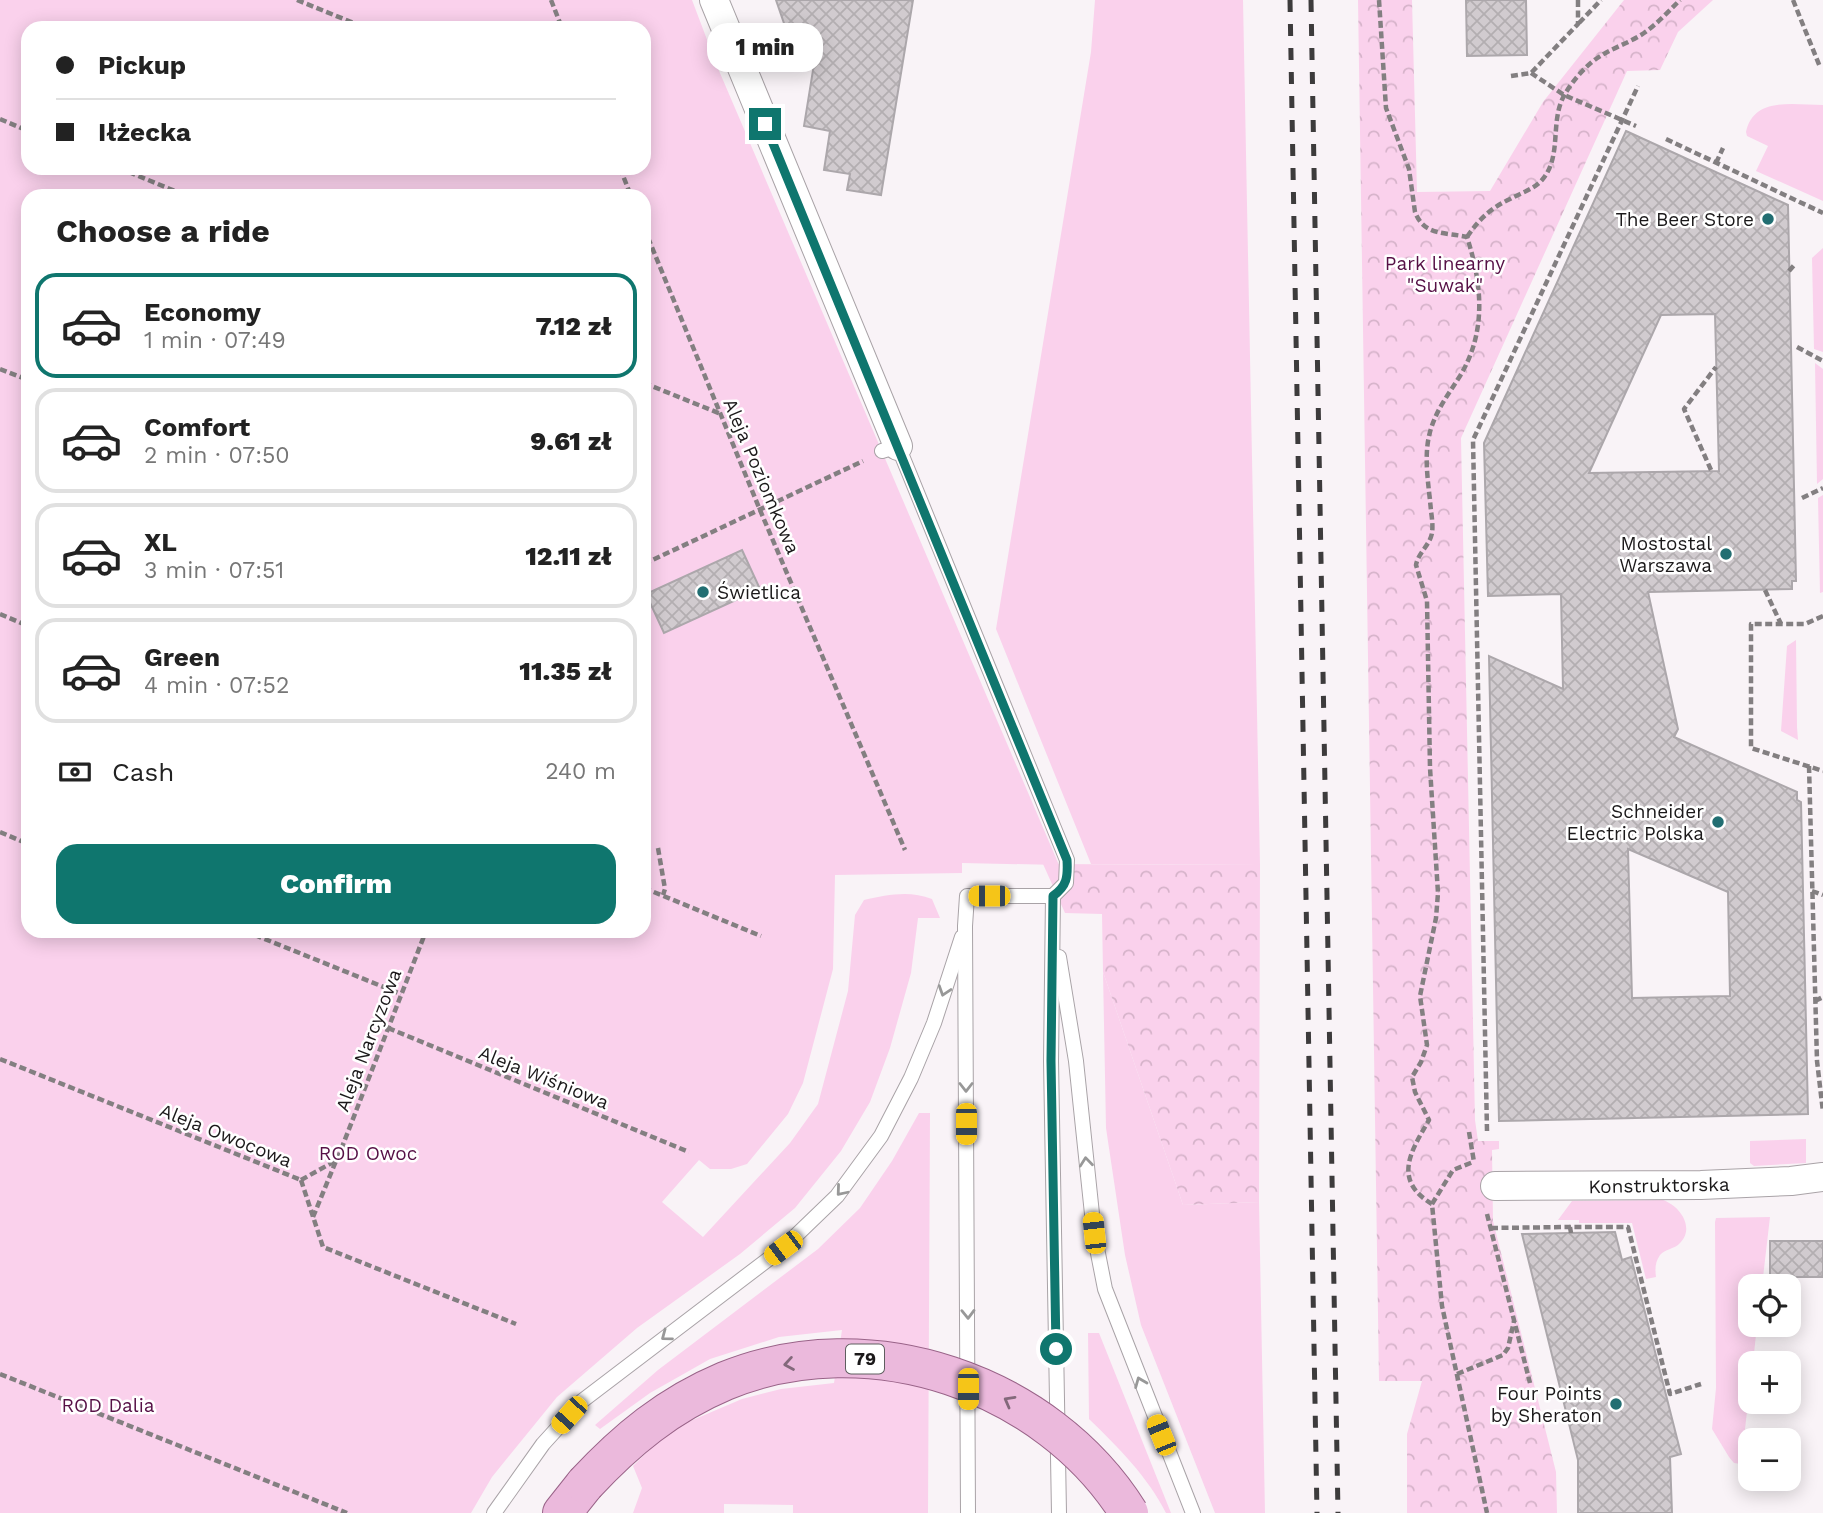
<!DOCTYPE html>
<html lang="en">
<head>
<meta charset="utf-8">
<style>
  :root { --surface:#fff; --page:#f2f2f2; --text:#222; --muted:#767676; --line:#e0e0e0; --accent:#0f766e }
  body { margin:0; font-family:"Work Sans",sans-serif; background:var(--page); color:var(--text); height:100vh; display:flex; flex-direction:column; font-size:26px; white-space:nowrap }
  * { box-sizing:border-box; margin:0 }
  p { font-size:23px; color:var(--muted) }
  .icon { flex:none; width:38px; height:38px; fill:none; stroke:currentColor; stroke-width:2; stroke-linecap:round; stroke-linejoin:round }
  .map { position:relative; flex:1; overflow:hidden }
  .side { position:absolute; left:21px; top:189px; width:630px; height:749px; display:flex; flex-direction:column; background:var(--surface); border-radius:21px; box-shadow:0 4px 18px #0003 }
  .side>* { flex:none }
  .banner { position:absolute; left:21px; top:21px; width:630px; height:154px; border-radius:21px; box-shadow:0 4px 18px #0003; display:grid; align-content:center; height:154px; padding:0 35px; background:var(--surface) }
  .controls { position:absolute; left:1738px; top:1274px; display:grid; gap:14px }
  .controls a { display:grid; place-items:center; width:63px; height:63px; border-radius:14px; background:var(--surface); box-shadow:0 4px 18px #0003; font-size:35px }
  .end { position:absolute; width:32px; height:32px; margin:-16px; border:9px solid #0f766e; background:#fff; box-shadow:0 0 0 4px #fff }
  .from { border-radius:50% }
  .bubble { position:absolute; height:49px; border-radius:21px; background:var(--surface); box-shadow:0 4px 18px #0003; font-size:23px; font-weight:800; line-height:49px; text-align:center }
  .car { position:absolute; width:21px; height:42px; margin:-21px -10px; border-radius:9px; box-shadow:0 0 5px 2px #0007; background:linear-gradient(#f5c518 24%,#345 0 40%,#f5c518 0 76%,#345 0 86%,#f5c518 0) }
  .banner b { display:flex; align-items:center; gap:24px; height:66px; font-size:26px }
  .banner b+b { border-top:2px solid var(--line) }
  .banner i { width:18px; height:18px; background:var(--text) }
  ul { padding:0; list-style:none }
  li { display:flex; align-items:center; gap:21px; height:105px; margin:0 14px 10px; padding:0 21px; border:4px solid var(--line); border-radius:21px }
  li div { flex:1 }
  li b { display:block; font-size:26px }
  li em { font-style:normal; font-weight:800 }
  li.current { border-color:var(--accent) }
  li>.icon { width:63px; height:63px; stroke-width:1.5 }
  h2 { padding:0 35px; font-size:32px; line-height:84px }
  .pay { display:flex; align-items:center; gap:18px; height:77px; padding:0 35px; font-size:26px }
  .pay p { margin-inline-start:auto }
  .button { display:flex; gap:14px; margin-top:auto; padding:14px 35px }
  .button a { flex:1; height:80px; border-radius:21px; background:var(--accent); color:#fff; font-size:28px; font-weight:800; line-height:80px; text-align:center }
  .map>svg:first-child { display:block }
</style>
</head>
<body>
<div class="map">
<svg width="1823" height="1513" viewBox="0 0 1823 1513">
  <defs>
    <pattern id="forest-crowns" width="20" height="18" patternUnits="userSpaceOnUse" patternTransform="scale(1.75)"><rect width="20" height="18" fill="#fad1ec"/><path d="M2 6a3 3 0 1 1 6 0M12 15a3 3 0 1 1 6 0" fill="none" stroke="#d6b3ca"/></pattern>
    <pattern id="building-cross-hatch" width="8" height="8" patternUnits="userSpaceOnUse" patternTransform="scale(1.75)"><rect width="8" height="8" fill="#d1cbcf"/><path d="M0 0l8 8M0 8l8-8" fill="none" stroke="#b3aeb1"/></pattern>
  </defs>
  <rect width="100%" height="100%" fill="#f9f3f7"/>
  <g fill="#fad1ec" fill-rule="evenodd">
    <path d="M0,0H692L717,66L1059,865L962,863V873L835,875L833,969L803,1083L788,1114L747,1164L731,1169H710L699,1160L662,1202L703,1237L790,1143L818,1104L848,991L855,915L864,900C887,895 909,890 932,899L940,918H918L911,973L890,1048L870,1102L841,1151L795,1208L740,1254L637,1328L557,1397L492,1477L471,1513H0ZM28,28H644V168H28ZM28,196H644V931H28Z"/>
    <path d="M1095,0H1243L1260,865L1091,864L996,629L1091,52Z"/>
    <path d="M1823,105V201L1756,171L1768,146L1747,136L1746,132C1754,96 1794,105 1823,105Z"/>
    <path d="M1823,248V352L1814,349L1812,258Z"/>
    <path d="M1815,363L1823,369V479L1817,484Z"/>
    <path d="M1823,495V592L1820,593L1818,498Z"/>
    <path d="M1796,640L1797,727L1798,740L1781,731L1787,646Z"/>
    <path d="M1103,972L1183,1205L1259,1202L1265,1513H1215L1141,1325L1125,1255L1106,1128Z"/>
    <path d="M919,1113H930L928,1513H793V1505L724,1504V1513H633L642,1488L633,1466L659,1440L681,1425L742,1399L781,1389L834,1383L842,1330L779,1337L710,1359L650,1393L600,1429L595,1425L658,1370L818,1249L860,1208L892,1161Z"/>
    <path d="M1806,1139V1163L1754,1166L1750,1163V1141Z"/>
    <path d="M1663,1200C1680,1206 1696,1228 1679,1244C1674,1249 1665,1249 1660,1255C1655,1262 1655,1269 1656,1277L1646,1279L1632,1223H1579V1220H1558L1572,1201Z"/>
    <path d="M1770,1217L1762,1286H1750V1325H1757L1753,1363H1750V1385L1741,1464L1734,1463L1729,1457L1712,1429L1716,1388L1715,1222L1716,1218Z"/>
    <path d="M1088,1333H1099L1171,1513H1166C1148,1477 1118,1447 1089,1419Z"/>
  </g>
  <g fill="url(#forest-crowns)">
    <path d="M1358,0H1412L1417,192L1490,191L1543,102L1624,0H1713L1678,32L1660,70L1627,71L1461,438L1475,1120L1478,1141H1499V1149L1492,1150L1493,1221L1556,1472L1557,1513H1407V1434L1422,1381H1379Z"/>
    <path d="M1043,864L1260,865L1259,1202L1183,1205L1103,972L1102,914L1065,913Z"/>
  </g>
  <g fill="url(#building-cross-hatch)" stroke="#aca7ab" stroke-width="2" fill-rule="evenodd">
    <path d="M776,0H913L881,195L847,190L850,174L824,170L830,131L804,126L815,58L795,42L787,32Z"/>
    <path d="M1466,0H1526L1527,55L1467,56Z"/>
    <path d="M1626,131L1788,205L1796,581H1792V589L1648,592L1678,729L1674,737L1797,792V800L1801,802L1808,1114L1499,1121L1489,656L1563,689L1561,594L1488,596L1484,443ZM1715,314L1719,471L1589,473L1661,315ZM1628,849L1728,892L1730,996L1632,998Z"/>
    <path d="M742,550L760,589L664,633L646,594Z"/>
    <path d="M1615,1232L1622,1260L1631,1257L1681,1454L1670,1457L1672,1513H1578V1460L1522,1234Z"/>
    <rect x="1770" y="1241" width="53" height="36"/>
  </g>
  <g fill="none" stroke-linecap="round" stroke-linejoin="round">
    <g stroke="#a9a3a7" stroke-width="16">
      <g id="lane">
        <path d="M882,451L898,446L1067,860L1066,883L1053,896H967L965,926L968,1513"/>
        <path d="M1053,896L1051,1061L1059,1513"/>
        <path d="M1059,957L1076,1061L1094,1233L1105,1289L1193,1513"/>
        <path d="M494,1513L543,1444L582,1401L783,1248L837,1196L881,1136L911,1078L934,1023L962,937"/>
      </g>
    </g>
    <g stroke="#a9a3a7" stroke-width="30">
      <g id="street">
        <path d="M714,0L898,446"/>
        <path d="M1495,1186L1701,1185L1791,1181L1823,1177"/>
      </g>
    </g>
    <g stroke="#996388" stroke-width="40">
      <path id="primary" d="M562,1513L585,1484"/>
    </g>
    <g stroke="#837f81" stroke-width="4.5" stroke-dasharray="7 3.5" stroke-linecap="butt">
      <path d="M297,0L366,28"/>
      <path d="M551,0L562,28"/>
      <path d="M1379,0L1386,108L1409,169L1415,212C1424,236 1445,232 1467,237C1482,284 1487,331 1460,376C1448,395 1436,410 1430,432C1423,457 1429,486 1431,511C1432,518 1433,526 1432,533C1430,545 1418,553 1416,565L1427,601L1430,768L1438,893L1436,918L1420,996L1427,1045L1421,1062L1412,1077L1415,1092L1429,1120C1411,1151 1392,1180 1432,1204L1442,1306L1487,1513"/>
      <path d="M1793,0L1820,67"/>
      <path d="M1579,23L1601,0"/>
      <path d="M1531,73L1564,95L1636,126"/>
      <path d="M1511,76L1531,73L1578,24V0"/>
      <path d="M0,119L28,131"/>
      <path d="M1666,139L1823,213"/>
      <path d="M1716,163L1723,148"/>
      <path d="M119,168L187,196"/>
      <path d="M620,168L631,196"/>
      <path d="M644,228L760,510L905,850"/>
      <path d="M1467,237C1479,219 1491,208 1510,199C1521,193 1534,189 1542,180C1563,156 1549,120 1565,94C1573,80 1588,63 1602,55C1615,47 1631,42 1644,33C1657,24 1669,11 1680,0"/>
      <path d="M1789,271L1795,264"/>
      <path d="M1797,347L1823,361"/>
      <path d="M0,369L28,380"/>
      <path d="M644,383L721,414"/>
      <path d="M1711,470L1684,409L1716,367"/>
      <path d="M1802,498L1823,488"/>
      <path d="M644,564L863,461"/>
      <path d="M1765,590L1781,624"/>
      <path d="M0,614L28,626"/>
      <path d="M1823,616L1805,624H1751V748L1823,771"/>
      <path d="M1809,766L1817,1061L1823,1112"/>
      <path d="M0,832L28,844"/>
      <path d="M658,848L665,889L663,895"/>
      <path d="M644,888L761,936"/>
      <path d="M1812,891L1823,895"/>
      <path d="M245,931L401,994"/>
      <path d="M1815,1001L1823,997"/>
      <path d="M388,1028L689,1152"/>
      <path d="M0,1059L301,1180"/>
      <path d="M1487,1131L1473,440L1638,86"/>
      <path d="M1469,1132L1474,1162"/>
      <path d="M301,1180L337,1160L426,931"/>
      <path d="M301,1180L323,1247L516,1324"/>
      <path d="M1432,1204L1453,1170L1473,1162"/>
      <path d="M1487,1214L1530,1383"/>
      <path d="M313,1217L336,1161"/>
      <path d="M1491,1228L1570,1227"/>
      <path d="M1571,1233L1570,1227H1628L1670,1394L1701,1384"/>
      <path d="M0,1374L347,1513"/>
      <path d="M1457,1374L1503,1355L1508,1348L1514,1321"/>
    </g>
    <use href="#lane" stroke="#fff" stroke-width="14"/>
    <use href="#street" stroke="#fff" stroke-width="28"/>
    <use href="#primary" stroke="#ebb9dc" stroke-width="38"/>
    <g stroke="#3d3b3c" stroke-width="5" stroke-dasharray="12 12" stroke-linecap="butt">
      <path d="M1290,0L1317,1513"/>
      <path d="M1311,0L1338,1513"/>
    </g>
    <g stroke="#996388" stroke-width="40" stroke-linecap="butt">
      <path id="primary-bridge" d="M585,1484C626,1440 668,1405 725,1381C869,1322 1047,1382 1129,1513"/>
    </g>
    <use href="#primary-bridge" stroke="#ebb9dc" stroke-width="38"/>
  </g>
  <defs><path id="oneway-chevron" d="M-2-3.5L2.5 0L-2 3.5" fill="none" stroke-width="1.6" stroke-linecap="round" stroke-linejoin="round" transform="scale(1.75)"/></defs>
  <g stroke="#989898">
    <use href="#oneway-chevron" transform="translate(944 991) rotate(108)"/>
    <use href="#oneway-chevron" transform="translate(966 1087) rotate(90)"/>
    <use href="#oneway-chevron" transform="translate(1086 1162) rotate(-96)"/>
    <use href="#oneway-chevron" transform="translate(841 1191) rotate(130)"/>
    <use href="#oneway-chevron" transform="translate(968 1314) rotate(89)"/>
    <use href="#oneway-chevron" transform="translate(666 1336) rotate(143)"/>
    <use href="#oneway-chevron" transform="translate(1140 1382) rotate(-112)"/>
  </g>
  <g stroke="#83697b">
    <use href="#oneway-chevron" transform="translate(789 1364) rotate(170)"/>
    <use href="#oneway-chevron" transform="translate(1009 1401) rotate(-151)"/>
  </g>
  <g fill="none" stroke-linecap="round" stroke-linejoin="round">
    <path stroke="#0f766e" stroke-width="9" d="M765,124L1067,860C1068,877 1067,886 1053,896L1051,1061L1056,1349"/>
  </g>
  <g fill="#226e72" stroke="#fff" stroke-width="2.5">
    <circle cx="1768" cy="219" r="7"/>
    <circle cx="1726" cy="554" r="7"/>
    <circle cx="703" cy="592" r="7"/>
    <circle cx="1718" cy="822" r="7"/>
    <circle cx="1616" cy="1404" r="7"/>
  </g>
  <g text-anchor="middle" stroke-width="5" stroke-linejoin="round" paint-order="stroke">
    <rect fill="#fff" stroke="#5f5e5f" stroke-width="2" x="846" y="1344.5" width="38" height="29" rx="5"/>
    <g font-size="18" font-weight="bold" fill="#1b191a">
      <text x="865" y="1365">79</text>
    </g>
    <g font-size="19" fill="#1b191a" stroke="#fff" text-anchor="end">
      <text x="1754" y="226">The Beer Store</text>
      <text x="1712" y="550">Mostostal<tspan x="1712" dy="22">Warszawa</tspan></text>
      <text x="717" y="599" text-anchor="start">Świetlica</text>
      <text x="1704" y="818">Schneider<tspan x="1704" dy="22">Electric Polska</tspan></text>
      <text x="1602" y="1400">Four Points<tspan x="1602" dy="22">by Sheraton</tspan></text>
    </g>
    <g font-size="19" fill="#561046" stroke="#fff">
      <text x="1445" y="270">Park linearny<tspan x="1445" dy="22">"Suwak"</tspan></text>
      <text x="368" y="1160">ROD Owoc</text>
      <text x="108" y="1412">ROD Dalia</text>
    </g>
    <g font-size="19" fill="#1b191a" stroke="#fff">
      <text transform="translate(762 476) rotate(67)" y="7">Aleja Poziomkowa</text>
      <text transform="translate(368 1040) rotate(-69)" y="7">Aleja Narcyzowa</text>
      <text transform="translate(544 1077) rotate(22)" y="7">Aleja Wiśniowa</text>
      <text transform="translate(226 1135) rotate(22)" y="7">Aleja Owocowa</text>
      <text transform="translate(1659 1185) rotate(-1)" y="7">Konstruktorska</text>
    </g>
  </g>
</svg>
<div class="controls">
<a><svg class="icon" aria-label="locate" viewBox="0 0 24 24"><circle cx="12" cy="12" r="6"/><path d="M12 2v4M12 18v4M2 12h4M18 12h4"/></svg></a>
<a>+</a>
<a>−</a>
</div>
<i class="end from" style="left:1056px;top:1349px"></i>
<i class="end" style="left:765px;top:124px"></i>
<div class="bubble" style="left:707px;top:23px;width:116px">1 min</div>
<i class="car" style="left:989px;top:896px;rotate:270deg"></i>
<i class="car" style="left:966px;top:1124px;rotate:180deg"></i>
<i class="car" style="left:1094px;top:1233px;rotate:354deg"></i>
<i class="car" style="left:783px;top:1248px;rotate:233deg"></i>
<i class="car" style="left:968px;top:1389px;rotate:180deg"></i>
<i class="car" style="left:569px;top:1415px;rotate:222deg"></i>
<i class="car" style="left:1161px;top:1435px;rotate:338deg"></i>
<div class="banner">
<b><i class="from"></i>Pickup</b>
<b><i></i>Iłżecka</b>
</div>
<section class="side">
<h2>Choose a ride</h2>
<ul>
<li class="current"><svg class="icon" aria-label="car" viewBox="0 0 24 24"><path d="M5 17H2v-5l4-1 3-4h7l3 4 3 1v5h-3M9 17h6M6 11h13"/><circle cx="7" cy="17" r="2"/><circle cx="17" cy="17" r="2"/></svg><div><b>Economy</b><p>1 min · 07:49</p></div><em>7.12 zł</em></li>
<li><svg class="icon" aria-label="car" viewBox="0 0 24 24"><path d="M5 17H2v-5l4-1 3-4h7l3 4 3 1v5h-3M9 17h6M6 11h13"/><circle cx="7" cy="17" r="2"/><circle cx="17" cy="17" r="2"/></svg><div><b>Comfort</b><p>2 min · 07:50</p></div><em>9.61 zł</em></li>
<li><svg class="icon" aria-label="car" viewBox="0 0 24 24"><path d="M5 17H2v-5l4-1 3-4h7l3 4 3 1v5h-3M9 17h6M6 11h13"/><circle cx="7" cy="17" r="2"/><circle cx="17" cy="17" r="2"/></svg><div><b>XL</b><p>3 min · 07:51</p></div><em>12.11 zł</em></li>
<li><svg class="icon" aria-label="car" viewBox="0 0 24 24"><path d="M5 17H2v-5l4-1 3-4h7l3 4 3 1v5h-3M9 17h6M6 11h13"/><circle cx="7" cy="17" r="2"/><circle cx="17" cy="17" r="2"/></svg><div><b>Green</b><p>4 min · 07:52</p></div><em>11.35 zł</em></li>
</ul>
<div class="pay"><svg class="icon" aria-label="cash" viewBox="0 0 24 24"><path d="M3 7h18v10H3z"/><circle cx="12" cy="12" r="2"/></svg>Cash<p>240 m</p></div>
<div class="button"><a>Confirm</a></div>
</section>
</div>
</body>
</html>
